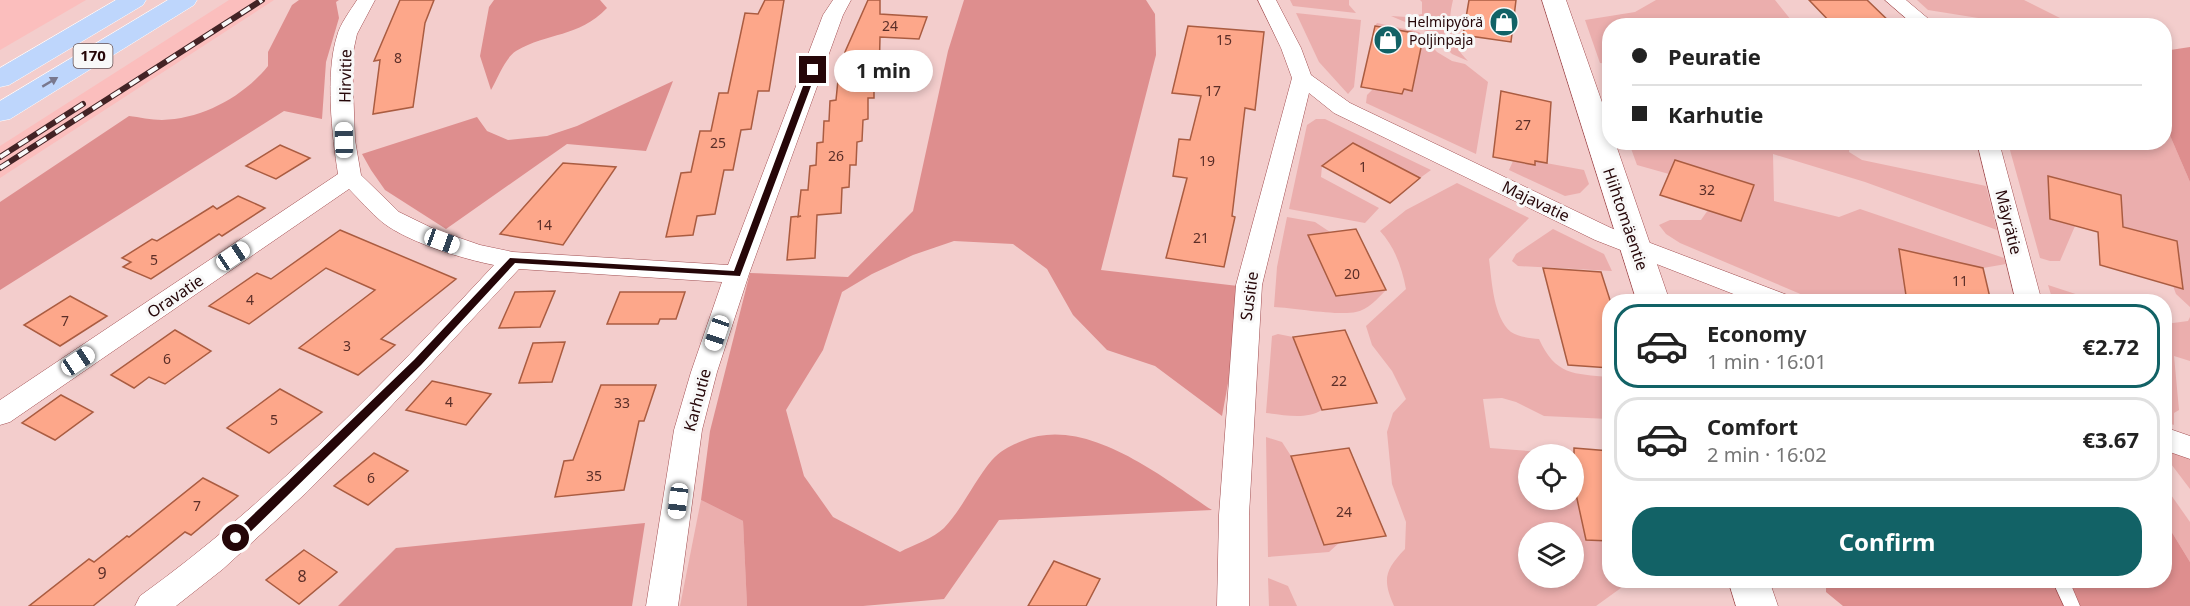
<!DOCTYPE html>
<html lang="en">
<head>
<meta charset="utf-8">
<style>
  :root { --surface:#fff; --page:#f6f6f6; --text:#222; --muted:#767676; --line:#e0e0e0; --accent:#126266 }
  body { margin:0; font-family:"Noto Sans",sans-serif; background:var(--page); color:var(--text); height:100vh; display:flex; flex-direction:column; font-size:22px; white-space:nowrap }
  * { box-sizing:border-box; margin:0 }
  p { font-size:20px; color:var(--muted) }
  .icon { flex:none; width:33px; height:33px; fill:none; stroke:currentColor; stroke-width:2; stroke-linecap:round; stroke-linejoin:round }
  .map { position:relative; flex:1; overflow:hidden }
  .drawer { position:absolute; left:1602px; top:294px; width:570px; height:294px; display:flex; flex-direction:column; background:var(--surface); border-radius:24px; box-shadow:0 3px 9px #0003 }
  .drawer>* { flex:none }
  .banner { position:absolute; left:1602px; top:18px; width:570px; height:132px; border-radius:24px; box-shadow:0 3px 9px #0003; display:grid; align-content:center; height:132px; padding:0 30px; background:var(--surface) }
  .buttons { position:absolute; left:1518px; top:444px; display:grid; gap:12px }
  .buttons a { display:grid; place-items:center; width:66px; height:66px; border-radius:50%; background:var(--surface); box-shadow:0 3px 9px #0003; font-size:30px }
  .end { position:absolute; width:27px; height:27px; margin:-14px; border:8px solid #250608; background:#fff; box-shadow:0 0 0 3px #fff }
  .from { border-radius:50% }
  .bubble { position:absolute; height:42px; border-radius:21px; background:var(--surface); box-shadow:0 3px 9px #0003; font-size:20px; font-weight:700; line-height:42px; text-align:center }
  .car { position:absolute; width:18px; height:36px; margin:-18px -9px; border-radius:8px; box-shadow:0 0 4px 2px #0007; background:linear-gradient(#fff 24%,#345 0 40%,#fff 0 76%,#345 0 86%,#fff 0) }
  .banner b { display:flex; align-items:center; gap:21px; height:57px; font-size:22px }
  .banner b+b { border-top:2px solid var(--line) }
  .banner i { width:15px; height:15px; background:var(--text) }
  ul { padding:10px 0 0; list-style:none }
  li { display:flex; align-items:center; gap:18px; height:84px; margin:0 12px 9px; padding:0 18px; border:3px solid var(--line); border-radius:24px }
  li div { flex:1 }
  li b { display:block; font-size:22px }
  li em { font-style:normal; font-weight:700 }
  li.current { border-color:var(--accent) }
  li>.icon { width:54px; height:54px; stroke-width:1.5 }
  .cta { display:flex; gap:12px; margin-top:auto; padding:12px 30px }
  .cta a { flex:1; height:69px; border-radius:24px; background:var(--accent); color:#fff; font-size:24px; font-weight:700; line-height:69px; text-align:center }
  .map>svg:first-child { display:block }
</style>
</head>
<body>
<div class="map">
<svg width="2190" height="606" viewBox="0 0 2190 606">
  <rect width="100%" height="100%" fill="#f3cdcc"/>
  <g fill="#fbbebd">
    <path d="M0,0H86L0,50Z"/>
    <path d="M229,0H274L0,178V146Z"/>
  </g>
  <g fill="#ebaead" fill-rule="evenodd">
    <path d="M1290,0H1349V5L1356,13L1293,6Z"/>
    <path d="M1420,0H1453C1447,24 1450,43 1468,61L1452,54L1431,33L1391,16L1407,17L1422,14V2Z"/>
    <path d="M1656,0H1775L1795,25L1610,26L1609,64L1600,63L1585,20L1635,12Z"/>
    <path d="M1917,0H2024L2074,25H2022L1928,10Z"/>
    <path d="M1296,13L1361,20L1354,87L1348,94L1319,62Z"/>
    <path d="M1377,23L1419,32L1437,52L1452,61L1465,64L1488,82L1476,154L1366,103L1367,95L1373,89L1402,94L1404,89L1412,90L1423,38L1414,36V33L1375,26Z"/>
    <path d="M1316,119H1325L1431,170L1420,178L1353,143L1322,166L1321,177L1379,208L1365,223L1289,209L1307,125Z"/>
    <path d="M2165,124L2190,182V307L2176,294L2173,286L2183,288L2177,241L2123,227L2120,195L2049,176L2050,219L2075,226L2060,261H2050L2040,258L2008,143L2164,142Z"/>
    <path d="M1629,143H1850L1849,152L1862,160L1986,186L1997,230L1865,182L1773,154L1774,201L1839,217L1860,209L2004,258L2006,264L1983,268L1899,250L1907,301H1817L1680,243L1666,234L1659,225L1670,220H1701L1708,210L1741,221L1754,185L1675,160L1669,174L1637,165Z"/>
    <path d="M1513,161L1534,165L1535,161L1584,170L1589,184L1580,193L1565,196L1509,170Z"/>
    <path d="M1457,183L1529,218L1489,259C1492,281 1493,317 1511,332C1518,337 1530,338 1539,339C1555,375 1574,374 1609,377V419L1544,416L1516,402L1502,398L1483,399L1490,448L1566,454H1528V500H1574V485L1586,539L1609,541L1610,580L1710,581L1712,588L1661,583L1625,585L1596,606H1394C1382,579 1385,570 1405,549L1406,522L1392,484L1387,432L1393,413L1406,399L1392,371L1372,345L1366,326L1406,289C1402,268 1395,247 1380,231L1406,210ZM1528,532H1574V578H1528Z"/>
    <path d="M1287,217L1315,222L1330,232L1308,235L1336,296L1386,290C1378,298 1368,310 1356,312C1339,316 1294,308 1274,307L1277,267Z"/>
    <path d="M1553,229L1604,254L1612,271L1518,266L1512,261L1516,254Z"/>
    <path d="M2048,285L2097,301H2053Z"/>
    <path d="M2190,317V361L2174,356L2179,410L2174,413V425L2165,422V322L2173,323L2188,321Z"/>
    <path d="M1278,334L1293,337L1322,410C1305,420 1285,415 1266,413L1272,336Z"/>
    <path d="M1266,437L1282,442L1291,456L1324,545L1339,543L1329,552L1268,557Z"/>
    <path d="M2164,447L2190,456V489L2165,456Z"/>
    <path d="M2164,485L2190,522V562L2165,521Z"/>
    <path d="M701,500L743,521L747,606H680Z"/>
    <path d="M1268,578L1288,586L1297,606H1269Z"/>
  </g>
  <g fill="#de8e8e">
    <path d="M299,0H339L336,2L339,18L326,62L322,119L284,111L0,290V202L129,116C139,117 151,120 162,120C202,119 243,97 268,66V52L292,5Z"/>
    <path d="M494,0H600L607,8C578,38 548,32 516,51C505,58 498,78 491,90L480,56L489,7Z"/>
    <path d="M964,0H1146L1155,14L1156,55L1101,270L1238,286L1231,367L1222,416L1155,366L1107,350L1073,315L1047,269L1013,244L954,241L913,255L872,274L842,292L823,350L786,410L804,476L833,517L900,552C913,545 934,538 944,528C963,508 974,481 992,460C1001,450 1010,446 1022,441C1085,414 1162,477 1212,510L999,520L944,599L863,606H747L743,521L701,500L710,431L750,273L848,277L913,211L948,51Z"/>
    <path d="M2190,47V182L2165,124L2164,51Z"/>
    <path d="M673,81L646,151L567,144L446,229L385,190L371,170L362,154L477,117L487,131L508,140L547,136L577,126Z"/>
    <path d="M2165,521L2190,562V606H1843L1826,592V581L2164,580Z"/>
    <path d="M645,523L632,606H338L396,548Z"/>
  </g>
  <g fill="#fda78a" stroke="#aa5c41" stroke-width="1.5">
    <path d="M400,0H434L425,23L413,107L373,114L380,60L374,61Z"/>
    <path d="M765,0H784L769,91H758L751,129L741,130L733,170H724L715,214L697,216L693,235L666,237L681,173L691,172L700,131H711L719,93H728L745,13L758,14Z"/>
    <path d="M868,0H880V14L927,17L919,39L880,37L879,79H874V98H868V119L863,120L862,141L857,142L856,165H850L849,187L842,188L841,213L817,215L815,258L787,260L791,217L801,216L798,217L801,190H808L810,166L816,165L817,143L823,142L824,121H829L830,101L836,100L838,80H843L845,52Z"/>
    <path d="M1469,0H1516L1511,42L1463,35Z"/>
    <path d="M1809,0H1867L1894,26H1834Z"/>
    <path d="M1188,26L1264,32L1255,110L1245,108L1232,216L1235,217L1224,267L1166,258L1187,178L1173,176L1179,139L1190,140L1201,96L1172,93Z"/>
    <path d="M1375,26L1414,33V36L1423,38L1412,91L1404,89L1402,94L1361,87Z"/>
    <path d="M1501,91L1551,102L1547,163L1535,161V165L1493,157Z"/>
    <path d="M1353,143L1420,178L1390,203L1322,166Z"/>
    <path d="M280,145L310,158L276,179L246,166Z"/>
    <path d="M1675,160L1754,185L1741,221L1660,195Z"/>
    <path d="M563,163L616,167L563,245L500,234Z"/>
    <path d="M2048,176L2121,195L2123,227L2177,241L2183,289L2100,265L2098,232L2050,219Z"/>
    <path d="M238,196L265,208L222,236L219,234L151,279L123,267L131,262L122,258L152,239L157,241L213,206L217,209Z"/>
    <path d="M1356,229L1386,290L1336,296L1308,235Z"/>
    <path d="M340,230L456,279L381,339L395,345L358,375L299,348L375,290L326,268L249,324L209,306L257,273L271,279Z"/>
    <path d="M1899,249L1983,268L1991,302H1907Z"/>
    <path d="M1543,268L1601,272L1610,300V368L1568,365Z"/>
    <path d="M555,291L540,327L499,328L515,292Z"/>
    <path d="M620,292H685L676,319H660L658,324H607Z"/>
    <path d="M70,296L107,316L60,346L24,325Z"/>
    <path d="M175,330L211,351L165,384L149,377L134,388L111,375Z"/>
    <path d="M1345,330L1377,403L1322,410L1293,337Z"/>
    <path d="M565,342L552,382L519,383L533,343Z"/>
    <path d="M432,381L491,394L466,425L406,410Z"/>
    <path d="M601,385H656L644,421H639L624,490L555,497L564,461L573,460Z"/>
    <path d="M280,389L322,412L269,453L227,428Z"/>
    <path d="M61,395L93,412L55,440L22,423Z"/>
    <path d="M1349,448L1386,536L1324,545L1291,456Z"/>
    <path d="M1574,448L1610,451V541L1586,540L1574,485Z"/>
    <path d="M374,453L408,471L368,505L334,486Z"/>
    <path d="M203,478L238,496L191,535L185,532L93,606H29L89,559L94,562L127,536L129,537Z"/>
    <path d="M304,550L337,572L299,604L266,580Z"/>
    <path d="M1054,561L1100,579L1086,606H1028Z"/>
  </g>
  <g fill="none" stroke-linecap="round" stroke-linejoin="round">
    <g stroke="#a14e51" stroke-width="1">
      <path id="service" d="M2052,580H2069L2080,606H2064Z"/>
    </g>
    <g stroke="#a14e51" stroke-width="1">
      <g id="minor">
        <path d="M357,0H375L357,34L352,57L355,140L361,175L399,212L434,229L480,245L513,252L728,265L823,15L833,0H851L843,15L749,274L717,372L702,430L678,606H646L674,430L691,372L722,282L519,269L380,418L307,492L223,569L176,606H135L140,596C271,502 384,383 494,265C463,259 407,242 382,222C370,212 359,199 349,189L10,422L0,425V400L338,174C332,136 325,74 337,36C340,24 350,11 357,0Z"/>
        <path d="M1258,0H1276L1301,48L1311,75L1350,103L1611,228L1790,296L1793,302H1754L1595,240L1334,113L1309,93L1262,285L1249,515V606H1217L1219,515L1236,285L1292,78L1281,48Z"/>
        <path d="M1885,0H1906L1937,26H1915Z"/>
        <path d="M1977,142H1999L2042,302H2016Z"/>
        <path d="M2164,427L2190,436V459L2164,450Z"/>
      </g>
    </g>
    <g stroke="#a14e51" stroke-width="1">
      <g id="tertiary">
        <path d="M1542,0H1566L1610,125V142H1615L1670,302H1637Z"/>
        <path d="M1728,580H1769L1778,606H1736Z"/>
      </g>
    </g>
    <g stroke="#fff" stroke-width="1">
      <g id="trunk">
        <path d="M116,0H146L143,5L9,85L0,87V68Z"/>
        <path d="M168,0H197L194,5L10,119L0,121V101Z"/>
      </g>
    </g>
    <use href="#service" fill="#fff" fill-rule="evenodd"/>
    <use href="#minor" fill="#fff" fill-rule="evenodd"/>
    <use href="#tertiary" fill="#fff" fill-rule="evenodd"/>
    <use href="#trunk" fill="#bed6fc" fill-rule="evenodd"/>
    <g stroke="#432325" stroke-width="6">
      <g id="rail">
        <path d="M0,157L83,104"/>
        <path d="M0,168L262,0"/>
      </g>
    </g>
    <use href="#rail" stroke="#f8f8f8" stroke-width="4" stroke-dasharray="11" stroke-linecap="butt"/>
  </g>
  <defs><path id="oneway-solid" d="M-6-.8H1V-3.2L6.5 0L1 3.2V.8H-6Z" transform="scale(1.5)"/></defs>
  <use fill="#79788e" href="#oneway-solid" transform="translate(50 82) rotate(-31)"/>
  <path fill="#250608" d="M813,68L817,70L740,276L515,263L421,365L240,542H232V535L414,360L510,258L734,271L809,70Z"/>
  <defs>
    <g id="shop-disc" transform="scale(1.5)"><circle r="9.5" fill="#126266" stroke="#f8f8f8"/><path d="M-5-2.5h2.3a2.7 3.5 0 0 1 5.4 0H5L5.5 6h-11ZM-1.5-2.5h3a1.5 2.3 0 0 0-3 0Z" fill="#fff"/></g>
  </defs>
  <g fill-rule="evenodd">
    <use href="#shop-disc" x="1504" y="22"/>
    <use href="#shop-disc" x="1388" y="40"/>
  </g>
  <g text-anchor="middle" stroke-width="6" stroke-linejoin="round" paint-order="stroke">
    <g font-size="14" fill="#250608" stroke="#f8f8f8" text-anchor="end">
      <text x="1483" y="27">Helmipyörä</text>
      <text x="1409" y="45" text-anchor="start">Poljinpaja</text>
    </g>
    <g font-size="14" fill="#5b2e28">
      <text x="890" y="31">24</text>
      <text x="1224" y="45">15</text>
      <text x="398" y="63">8</text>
      <text x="1213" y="96">17</text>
      <text x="1523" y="130">27</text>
      <text x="718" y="148">25</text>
      <text x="836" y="161">26</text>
      <text x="1207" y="166">19</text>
      <text x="1363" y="172">1</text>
      <text x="1707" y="195">32</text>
      <text x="544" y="230">14</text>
      <text x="1201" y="243">21</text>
      <text x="154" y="265">5</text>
      <text x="1352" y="279">20</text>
      <text x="1960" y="286">11</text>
      <text x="250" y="305">4</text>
      <text x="65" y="326">7</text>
      <text x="347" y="351">3</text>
      <text x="167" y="364">6</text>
      <text x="1339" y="386">22</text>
      <text x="449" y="407">4</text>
      <text x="622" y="408">33</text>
      <text x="274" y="425">5</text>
      <text x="594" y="481">35</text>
      <text x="371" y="483">6</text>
      <text x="197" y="511">7</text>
      <text x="1344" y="517">24</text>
    </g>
    <rect fill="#f8f8f8" stroke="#644f50" stroke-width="1.5" x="73.5" y="44" width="39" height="24" rx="4.5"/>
    <g font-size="15" font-weight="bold" fill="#250608">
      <text x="93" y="61">170</text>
    </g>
    <g font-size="16" fill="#250608" stroke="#f8f8f8">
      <text transform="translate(345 76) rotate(-89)" y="6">Hirvitie</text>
      <text transform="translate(1536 201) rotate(26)" y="6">Majavatie</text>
      <text transform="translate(1626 219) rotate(71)" y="6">Hiihtomäentie</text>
      <text transform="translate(2009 222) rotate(76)" y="6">Mäyrätie</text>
      <text transform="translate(175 296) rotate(-34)" y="6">Oravatie</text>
      <text transform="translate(1249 296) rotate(-82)" y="6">Susitie</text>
      <text transform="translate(697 400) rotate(-75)" y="6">Karhutie</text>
    </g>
    <g font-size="16" fill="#5b2e28">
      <text x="102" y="579">9</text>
      <text x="302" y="582">8</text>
    </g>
  </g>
</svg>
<div class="buttons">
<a><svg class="icon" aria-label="locate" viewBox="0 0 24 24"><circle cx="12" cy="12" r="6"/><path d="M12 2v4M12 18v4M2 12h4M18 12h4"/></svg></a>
<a><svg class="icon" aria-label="layers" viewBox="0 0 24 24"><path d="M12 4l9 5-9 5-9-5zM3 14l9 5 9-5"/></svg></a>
</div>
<i class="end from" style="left:236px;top:538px"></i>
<i class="end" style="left:813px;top:70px"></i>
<div class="bubble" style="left:834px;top:50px;width:99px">1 min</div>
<i class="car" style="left:344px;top:140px;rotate:359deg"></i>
<i class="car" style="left:442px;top:241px;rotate:110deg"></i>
<i class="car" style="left:233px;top:256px;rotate:56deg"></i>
<i class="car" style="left:717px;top:333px;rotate:199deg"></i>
<i class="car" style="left:78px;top:361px;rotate:56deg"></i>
<i class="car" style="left:678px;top:501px;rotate:187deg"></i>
<div class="banner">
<b><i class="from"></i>Peuratie</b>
<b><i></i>Karhutie</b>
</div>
<section class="drawer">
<ul>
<li class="current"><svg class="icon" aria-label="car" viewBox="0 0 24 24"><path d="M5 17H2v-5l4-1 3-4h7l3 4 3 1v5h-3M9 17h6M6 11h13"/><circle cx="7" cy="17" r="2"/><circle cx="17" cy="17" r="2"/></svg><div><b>Economy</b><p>1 min · 16:01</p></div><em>€2.72</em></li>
<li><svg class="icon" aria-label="car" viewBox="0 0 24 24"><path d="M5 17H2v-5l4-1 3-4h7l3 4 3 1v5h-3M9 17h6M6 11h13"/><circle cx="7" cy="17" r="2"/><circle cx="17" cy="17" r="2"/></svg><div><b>Comfort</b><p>2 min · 16:02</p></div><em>€3.67</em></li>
</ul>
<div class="cta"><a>Confirm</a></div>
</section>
</div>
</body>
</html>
